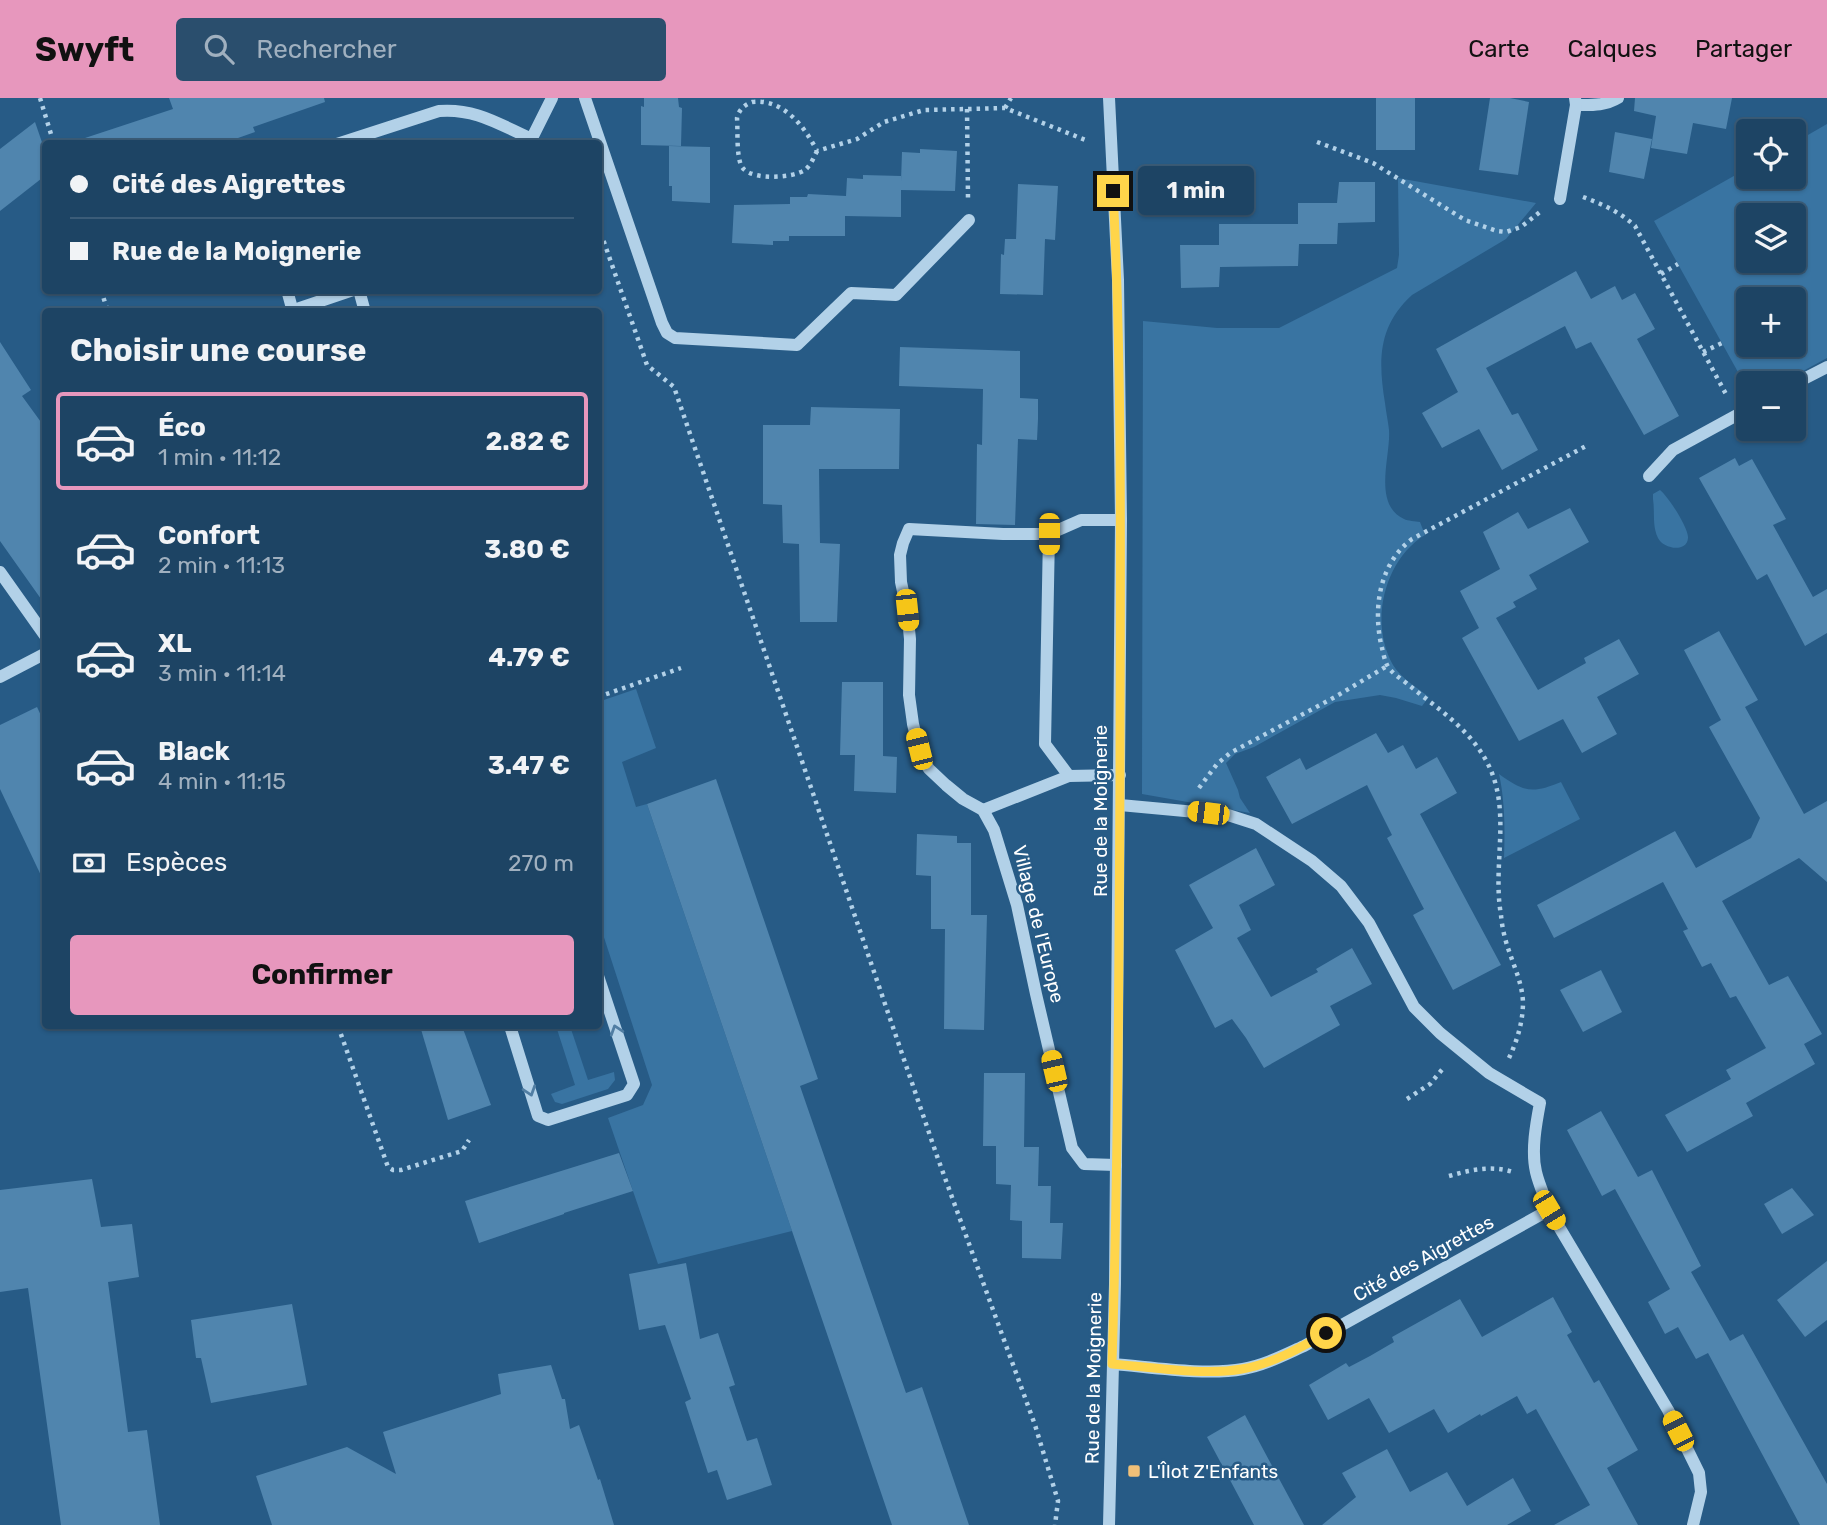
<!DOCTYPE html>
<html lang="fr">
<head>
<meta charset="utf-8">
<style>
  :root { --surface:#1d4464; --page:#2a4e6d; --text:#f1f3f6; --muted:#a0b0bf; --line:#3b5c78; --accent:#e797bd }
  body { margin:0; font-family:Rubik,sans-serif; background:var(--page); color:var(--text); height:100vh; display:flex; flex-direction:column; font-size:26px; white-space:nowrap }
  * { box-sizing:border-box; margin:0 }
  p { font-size:23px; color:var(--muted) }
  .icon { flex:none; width:38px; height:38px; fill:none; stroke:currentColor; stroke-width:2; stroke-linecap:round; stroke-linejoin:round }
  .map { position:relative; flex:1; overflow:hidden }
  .side { position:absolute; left:42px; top:210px; width:560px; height:721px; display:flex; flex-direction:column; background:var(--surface); border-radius:7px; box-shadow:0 2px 5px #0004,0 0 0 2px var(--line) }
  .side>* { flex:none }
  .guide { position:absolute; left:42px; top:42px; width:560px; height:154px; border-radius:7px; box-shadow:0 2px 5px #0004,0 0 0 2px var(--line); display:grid; align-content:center; height:154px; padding:0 28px; background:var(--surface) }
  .controls { position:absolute; left:1736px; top:21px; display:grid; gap:14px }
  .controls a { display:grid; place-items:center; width:70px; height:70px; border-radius:7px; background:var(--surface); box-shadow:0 2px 5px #0004,0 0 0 2px var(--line); font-size:35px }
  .end { position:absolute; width:32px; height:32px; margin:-16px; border:9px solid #ffd54a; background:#111; box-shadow:0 0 0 4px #111 }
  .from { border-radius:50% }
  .bubble { position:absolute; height:49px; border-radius:7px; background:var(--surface); box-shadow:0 2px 5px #0004,0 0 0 2px var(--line); font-size:23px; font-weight:700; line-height:49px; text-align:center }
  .car { position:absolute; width:21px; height:42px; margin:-21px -10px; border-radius:9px; box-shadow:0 0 5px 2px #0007; background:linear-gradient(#f5c518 24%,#345 0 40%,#f5c518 0 76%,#345 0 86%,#f5c518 0) }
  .guide b { display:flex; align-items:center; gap:24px; height:66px; font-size:26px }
  .guide b+b { border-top:2px solid var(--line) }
  .guide i { width:18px; height:18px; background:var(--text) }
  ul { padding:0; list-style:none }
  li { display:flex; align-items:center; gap:21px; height:98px; margin:0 14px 10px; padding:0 14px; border:4px solid transparent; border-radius:7px }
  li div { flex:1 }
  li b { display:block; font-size:26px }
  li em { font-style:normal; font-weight:700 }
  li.current { border-color:var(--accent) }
  li>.icon { width:63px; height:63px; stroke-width:1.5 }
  h2 { padding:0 28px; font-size:32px; line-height:84px }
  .pay { display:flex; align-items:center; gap:18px; height:77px; padding:0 28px; font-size:26px }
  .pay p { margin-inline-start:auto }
  .action { display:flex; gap:14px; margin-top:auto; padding:14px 28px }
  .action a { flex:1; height:80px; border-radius:7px; background:var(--accent); color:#111; font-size:28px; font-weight:700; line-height:80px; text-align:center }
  header { display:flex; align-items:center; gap:42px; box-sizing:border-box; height:98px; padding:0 35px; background:var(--accent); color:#111 }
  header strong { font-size:33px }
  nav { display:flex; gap:38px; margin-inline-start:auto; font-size:24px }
  .search { width:490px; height:63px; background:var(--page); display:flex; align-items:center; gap:18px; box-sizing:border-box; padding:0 24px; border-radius:7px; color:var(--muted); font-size:26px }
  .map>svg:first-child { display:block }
</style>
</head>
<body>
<header>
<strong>Swyft</strong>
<div class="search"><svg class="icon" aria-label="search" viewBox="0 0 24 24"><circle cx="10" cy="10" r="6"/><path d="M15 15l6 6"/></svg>Rechercher</div>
<nav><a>Carte</a><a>Calques</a><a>Partager</a></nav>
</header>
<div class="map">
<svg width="1827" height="1427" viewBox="0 0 1827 1427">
  <rect width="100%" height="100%" fill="#275b86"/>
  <g fill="#3974a2" fill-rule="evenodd">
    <path d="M1827,26V260L1781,285H1748V292L1654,123L1748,70V79H1794V45ZM1748,117H1794V163H1748ZM1748,201H1794V247H1748Z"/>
    <path d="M1398,80L1536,105L1506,141L1412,197C1378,228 1378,262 1385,305C1386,314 1388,323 1389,332C1391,358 1372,406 1404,421C1408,423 1415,423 1420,424L1425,437C1384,462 1369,525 1393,567C1401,580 1416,589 1429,599L1422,608L1396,600L1380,597L1335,604L1254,649L1235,656L1226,665L1238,692L1240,700L1250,715L1142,696L1143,223L1217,230H1279L1397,170L1399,157Z"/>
    <path d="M1660,392C1667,397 1689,430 1688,440C1687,455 1663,451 1658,440C1652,428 1655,414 1653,401V396Z"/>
    <path d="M636,591L656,650L622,664L636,709L647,706L792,1133L658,1166L608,1020L643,1007L652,987L599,824L598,604Z"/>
    <path d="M1499,676C1524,694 1532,696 1561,684L1580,721L1504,760C1505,732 1505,703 1499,676Z"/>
    <path d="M556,928H570L588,982L614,974L615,982L608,991L562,1006L555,1004L551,996L575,987Z"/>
  </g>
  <g fill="#5085ae">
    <path d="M169,0H324L325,4L253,29L255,34L221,46H86L85,40L173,11Z"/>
    <path d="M644,0H678L679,9L682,10L681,48L641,47V8L644,9Z"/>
    <rect x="1376" y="0" width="39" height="52"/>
    <path d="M1490,0H1510L1529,4L1518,77L1479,72Z"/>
    <path d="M1635,0H1732L1726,31L1693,25L1687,56L1651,50L1656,18L1634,13Z"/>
    <path d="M35,24L46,56V77L0,113V51Z"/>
    <path d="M1615,34L1652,41L1644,81L1609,74Z"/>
    <path d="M669,48L710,49V105L672,103V88H669Z"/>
    <path d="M920,51L957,53L955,93L901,92V119L845,118V138H789V143H773V147L732,145L734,107L790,106V99H807L808,96L846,98L847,80L863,81V77L901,78V83L902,54L920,55Z"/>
    <path d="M1339,84H1375V124L1338,125L1337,146H1299L1298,168L1220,169L1219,189L1181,190L1180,147H1219V126H1298V105H1337Z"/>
    <path d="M1018,86L1058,88L1055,142L1045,141L1043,197L1000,196L1001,156L1004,157L1005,141H1016Z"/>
    <path d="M1576,173L1591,201L1615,188L1622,202L1635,195L1655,231L1637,241L1679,318L1644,337L1591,244L1576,251L1565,228L1486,270L1512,317L1518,315L1538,352L1502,372L1479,331L1442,350L1422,315L1458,294L1436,251Z"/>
    <path d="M0,244L31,292L22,298L46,331V508L0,443Z"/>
    <path d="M900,249L1020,253V300L1038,301V321L1037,342L1018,341L1015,427L976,426L977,346L982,347L983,291L899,288Z"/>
    <path d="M811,309L900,311L899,371H819L820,445L840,446L837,524H800L799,446L783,445L782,407L763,406V327H810Z"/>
    <path d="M1735,360L1739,368L1752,361L1786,421L1773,427L1813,499L1827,491V535L1805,548L1767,476L1757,482L1699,380Z"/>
    <path d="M1570,410L1589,444L1529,477L1537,491L1513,504L1516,509L1496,520L1538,592L1586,565L1584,560L1619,541L1639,576L1597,599L1617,636L1582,655L1563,621L1519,643L1462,540L1479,530L1460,493L1500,471L1483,434L1518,414L1528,431Z"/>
    <path d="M1719,533L1758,602L1745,609L1804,716L1827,703V784L1799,760L1722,803L1769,887L1788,878L1822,936L1804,946L1815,966L1746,1005L1753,1018L1687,1054L1665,1017L1731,981L1726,972L1766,950L1736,898L1730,900L1711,865L1702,869L1683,833L1688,831L1663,784L1554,840L1537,807L1675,733L1696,770L1751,740L1760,720L1709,629L1721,622L1684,552Z"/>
    <path d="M842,584H883V658L897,659L896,695L854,693L855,657H840Z"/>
    <path d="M37,609L46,628V788L0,691V627Z"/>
    <path d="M1376,635L1388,655L1403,647L1416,671L1437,659L1457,695L1420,716L1501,867L1453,892L1413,817L1424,811L1387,740L1392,737L1367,687L1292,726L1266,679L1300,660L1306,672Z"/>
    <path d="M716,681L818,981L800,988L906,1295L922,1289L969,1427H892L792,1133L647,706Z"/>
    <path d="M917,736L957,738V745H971V817H987L984,932L944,931L945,831H931V778L916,777Z"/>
    <path d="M1256,750L1275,787L1239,807L1251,832L1237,840L1271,899L1318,874L1316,871L1352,850L1372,886L1330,908L1340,927L1264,970L1246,940L1232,921L1215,930L1175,852L1213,830L1189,787Z"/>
    <path d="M1601,872L1622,914L1583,934L1560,892Z"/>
    <path d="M420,928H462L491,1007L448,1022Z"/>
    <path d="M984,975H1025L1024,1049H1039L1038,1088H1051L1050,1125H1063L1061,1161L1022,1160V1123L1010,1122L1011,1087L996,1086V1048H983Z"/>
    <path d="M1601,1013L1638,1079L1652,1072L1701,1168L1691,1174L1730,1243L1743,1236L1827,1386V1427H1800L1708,1255L1696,1261L1678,1229L1665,1236L1648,1204L1670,1191L1615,1091L1602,1098L1567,1032Z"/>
    <path d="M619,1055L633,1093L564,1115V1116L479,1145L465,1103Z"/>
    <path d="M92,1081L101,1129L132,1126L139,1179L108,1184L128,1334L147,1332L160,1427H61L28,1190L0,1194V1092Z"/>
    <path d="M1792,1090L1814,1117L1782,1136L1764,1106Z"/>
    <path d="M1827,1163V1222L1805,1239L1777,1202Z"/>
    <path d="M686,1165L700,1241L718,1235L735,1287L729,1289L747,1343L757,1340L772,1387L727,1402L717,1372L708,1375L685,1304L691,1301L665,1227L639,1232L629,1176Z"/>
    <path d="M1553,1199L1572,1234L1567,1237L1594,1285L1599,1282L1638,1352L1607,1370L1638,1427H1554L1590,1407L1536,1311L1527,1316L1517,1298L1481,1318L1480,1316L1448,1335L1434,1311L1389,1335L1369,1300L1328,1322L1309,1287L1346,1265L1349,1269L1370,1258L1394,1244L1392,1239L1460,1201L1482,1239Z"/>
    <path d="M292,1206L307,1287L211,1305L201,1260H196L191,1222Z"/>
    <path d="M551,1267L562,1301H565L570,1331L579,1327L598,1382L600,1381L614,1427H272L256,1378L347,1349L396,1376L383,1334L501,1296L498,1276Z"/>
    <path d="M1245,1317L1263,1351L1304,1427H1254L1207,1339Z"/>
    <path d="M1387,1351L1410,1394L1447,1374L1467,1408L1513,1380L1531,1413L1507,1427H1322L1356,1399L1342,1375Z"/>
  </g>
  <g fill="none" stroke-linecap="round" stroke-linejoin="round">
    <g stroke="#b2d1e8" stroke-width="4.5" stroke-dasharray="3.5 5" stroke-linecap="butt">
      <path d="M40,0L54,46"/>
      <path d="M1005,10L1011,0"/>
      <path d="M967,11L968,100"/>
      <path d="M1317,44L1373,65L1465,122L1497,133L1506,134L1521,129L1540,114"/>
      <path d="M817,53C814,59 811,67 805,72C793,80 751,83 742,69C736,59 738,32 737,20C739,12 744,7 752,4C783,0 805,29 817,53L857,41L884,24L924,12L967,11L1005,10L1088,43"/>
      <path d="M1583,99C1602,106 1620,114 1635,128L1727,298"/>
      <path d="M598,127L647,267L674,289L937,1058L1035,1327L1058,1403L1055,1427"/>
      <path d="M1661,176L1678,166"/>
      <path d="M101,192L108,214"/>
      <path d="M1703,254L1722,245"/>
      <path d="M598,599L681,570"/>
      <path d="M1199,690L1217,666L1230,655L1335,599L1387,568"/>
      <path d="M338,928L388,1069L393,1072H401L462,1053L469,1042"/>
      <path d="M1509,960C1517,943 1523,924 1523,904C1522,885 1515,871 1509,853C1505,842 1502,829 1501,817C1492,766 1512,714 1488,666C1470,631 1438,611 1410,588C1403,582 1391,575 1387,567C1384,561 1383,553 1381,546C1373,508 1380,465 1412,441L1586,348"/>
      <path d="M1407,1001L1430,986L1445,968"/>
      <path d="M1449,1078C1470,1072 1491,1067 1513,1074"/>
    </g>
    <g stroke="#b2d1e8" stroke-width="12">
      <path d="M585,0L662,225L667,235L675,240L797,247L851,195L896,197L969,122"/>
      <path d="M1109,0L1118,182L1121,422L1115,1186L1109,1427"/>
      <path d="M1576,7C1591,7 1605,8 1618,0"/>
      <path d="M337,46L439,13C476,10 500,27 532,41"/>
      <path d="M529,46L552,0"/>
      <path d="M1560,101L1576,7L1575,0"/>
      <path d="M287,192L293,214"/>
      <path d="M359,192L365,214"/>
      <path d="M294,212L353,192"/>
      <path d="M1794,286L1827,269"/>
      <path d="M1649,378L1673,352L1748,311"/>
      <path d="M1049,436L1045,646L1069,678"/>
      <path d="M0,474L46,539"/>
      <path d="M0,579L46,555"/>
      <path d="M1120,707L1228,717L1256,726L1312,763L1341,788L1369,825L1414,909L1440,935L1489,975L1540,1005C1536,1026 1531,1053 1536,1074C1539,1087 1545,1099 1549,1112L1668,1312L1699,1375L1701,1394L1693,1427"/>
      <path d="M983,712L1069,678L1120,677"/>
      <path d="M510,928L538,1018L548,1022L627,997L634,986L598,878"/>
      <path d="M1116,1067L1084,1066L1072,1050L1036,896L1017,807L994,732L983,712L963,701L946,687L929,671L923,662L919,651L913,626L909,597L910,541L907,512L901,484L900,457L903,445L909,431L1003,436H1049L1081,422H1121"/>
      <path d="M1113,1266C1151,1269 1206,1278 1243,1271C1265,1267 1284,1257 1304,1248L1549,1112"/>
    </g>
  </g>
  <defs><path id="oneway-chevron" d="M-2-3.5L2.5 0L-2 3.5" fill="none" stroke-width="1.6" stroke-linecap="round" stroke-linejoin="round" transform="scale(1.75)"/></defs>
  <g stroke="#517ea3">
    <use href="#oneway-chevron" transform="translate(616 932) rotate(-108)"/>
    <use href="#oneway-chevron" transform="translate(530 993) rotate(72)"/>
  </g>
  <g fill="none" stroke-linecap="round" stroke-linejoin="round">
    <path stroke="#ffd54a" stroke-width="9" d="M1113,93C1123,287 1120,482 1120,677C1119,873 1118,1070 1112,1266C1152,1269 1203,1278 1242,1271C1272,1266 1300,1250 1326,1235"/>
  </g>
  <rect fill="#f0c078" stroke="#275b86" stroke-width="2.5" x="1127" y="1366" width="14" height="14" rx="3.5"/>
  <g text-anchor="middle" stroke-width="5" stroke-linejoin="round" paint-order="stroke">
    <g font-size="19" fill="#fff" stroke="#275b86">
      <text transform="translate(1100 713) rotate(-90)" y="7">Rue de la Moignerie</text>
      <text transform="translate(1039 826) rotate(76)" y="7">Village de l'Europe</text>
      <text transform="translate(1423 1160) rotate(-29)" y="7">Cité des Aigrettes</text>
      <text transform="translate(1093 1280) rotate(-89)" y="7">Rue de la Moignerie</text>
    </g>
    <g font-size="19" fill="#fff" stroke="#275b86" text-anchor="start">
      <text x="1148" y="1380">L'Îlot Z'Enfants</text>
    </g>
  </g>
</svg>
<div class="controls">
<a><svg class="icon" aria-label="locate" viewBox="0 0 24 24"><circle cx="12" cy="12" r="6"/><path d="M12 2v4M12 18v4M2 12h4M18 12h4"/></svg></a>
<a><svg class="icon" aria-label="layers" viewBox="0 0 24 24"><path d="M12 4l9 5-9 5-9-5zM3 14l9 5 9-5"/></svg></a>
<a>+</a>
<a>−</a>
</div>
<i class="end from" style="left:1326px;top:1235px"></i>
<i class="end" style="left:1113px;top:93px"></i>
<div class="bubble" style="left:1138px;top:68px;width:116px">1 min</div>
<i class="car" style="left:1049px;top:436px;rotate:180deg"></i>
<i class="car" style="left:907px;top:512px;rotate:174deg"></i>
<i class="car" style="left:919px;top:651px;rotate:346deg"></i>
<i class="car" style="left:1208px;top:715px;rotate:277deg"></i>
<i class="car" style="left:1054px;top:973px;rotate:347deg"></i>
<i class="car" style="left:1549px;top:1112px;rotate:149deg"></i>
<i class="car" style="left:1678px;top:1333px;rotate:333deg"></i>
<div class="guide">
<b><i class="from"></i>Cité des Aigrettes</b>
<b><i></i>Rue de la Moignerie</b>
</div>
<section class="side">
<h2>Choisir une course</h2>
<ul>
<li class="current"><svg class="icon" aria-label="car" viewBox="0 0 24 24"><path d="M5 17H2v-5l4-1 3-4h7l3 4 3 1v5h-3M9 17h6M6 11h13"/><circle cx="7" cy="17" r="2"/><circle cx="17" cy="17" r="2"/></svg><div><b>Éco</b><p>1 min · 11:12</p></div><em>2.82 €</em></li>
<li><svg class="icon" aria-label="car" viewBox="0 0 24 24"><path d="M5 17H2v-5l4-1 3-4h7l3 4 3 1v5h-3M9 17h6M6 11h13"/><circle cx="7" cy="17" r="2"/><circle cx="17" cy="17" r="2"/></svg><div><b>Confort</b><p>2 min · 11:13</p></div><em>3.80 €</em></li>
<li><svg class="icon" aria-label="car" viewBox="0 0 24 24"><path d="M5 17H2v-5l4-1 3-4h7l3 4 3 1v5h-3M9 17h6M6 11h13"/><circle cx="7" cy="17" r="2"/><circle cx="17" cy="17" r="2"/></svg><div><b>XL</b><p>3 min · 11:14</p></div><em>4.79 €</em></li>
<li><svg class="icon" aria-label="car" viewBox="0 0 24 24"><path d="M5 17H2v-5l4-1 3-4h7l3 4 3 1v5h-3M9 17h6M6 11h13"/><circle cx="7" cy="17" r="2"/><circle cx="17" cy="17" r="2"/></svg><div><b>Black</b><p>4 min · 11:15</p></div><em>3.47 €</em></li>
</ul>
<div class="pay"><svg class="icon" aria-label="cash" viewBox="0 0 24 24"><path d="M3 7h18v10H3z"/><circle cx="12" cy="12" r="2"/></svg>Espèces<p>270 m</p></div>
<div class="action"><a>Confirmer</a></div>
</section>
</div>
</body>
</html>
